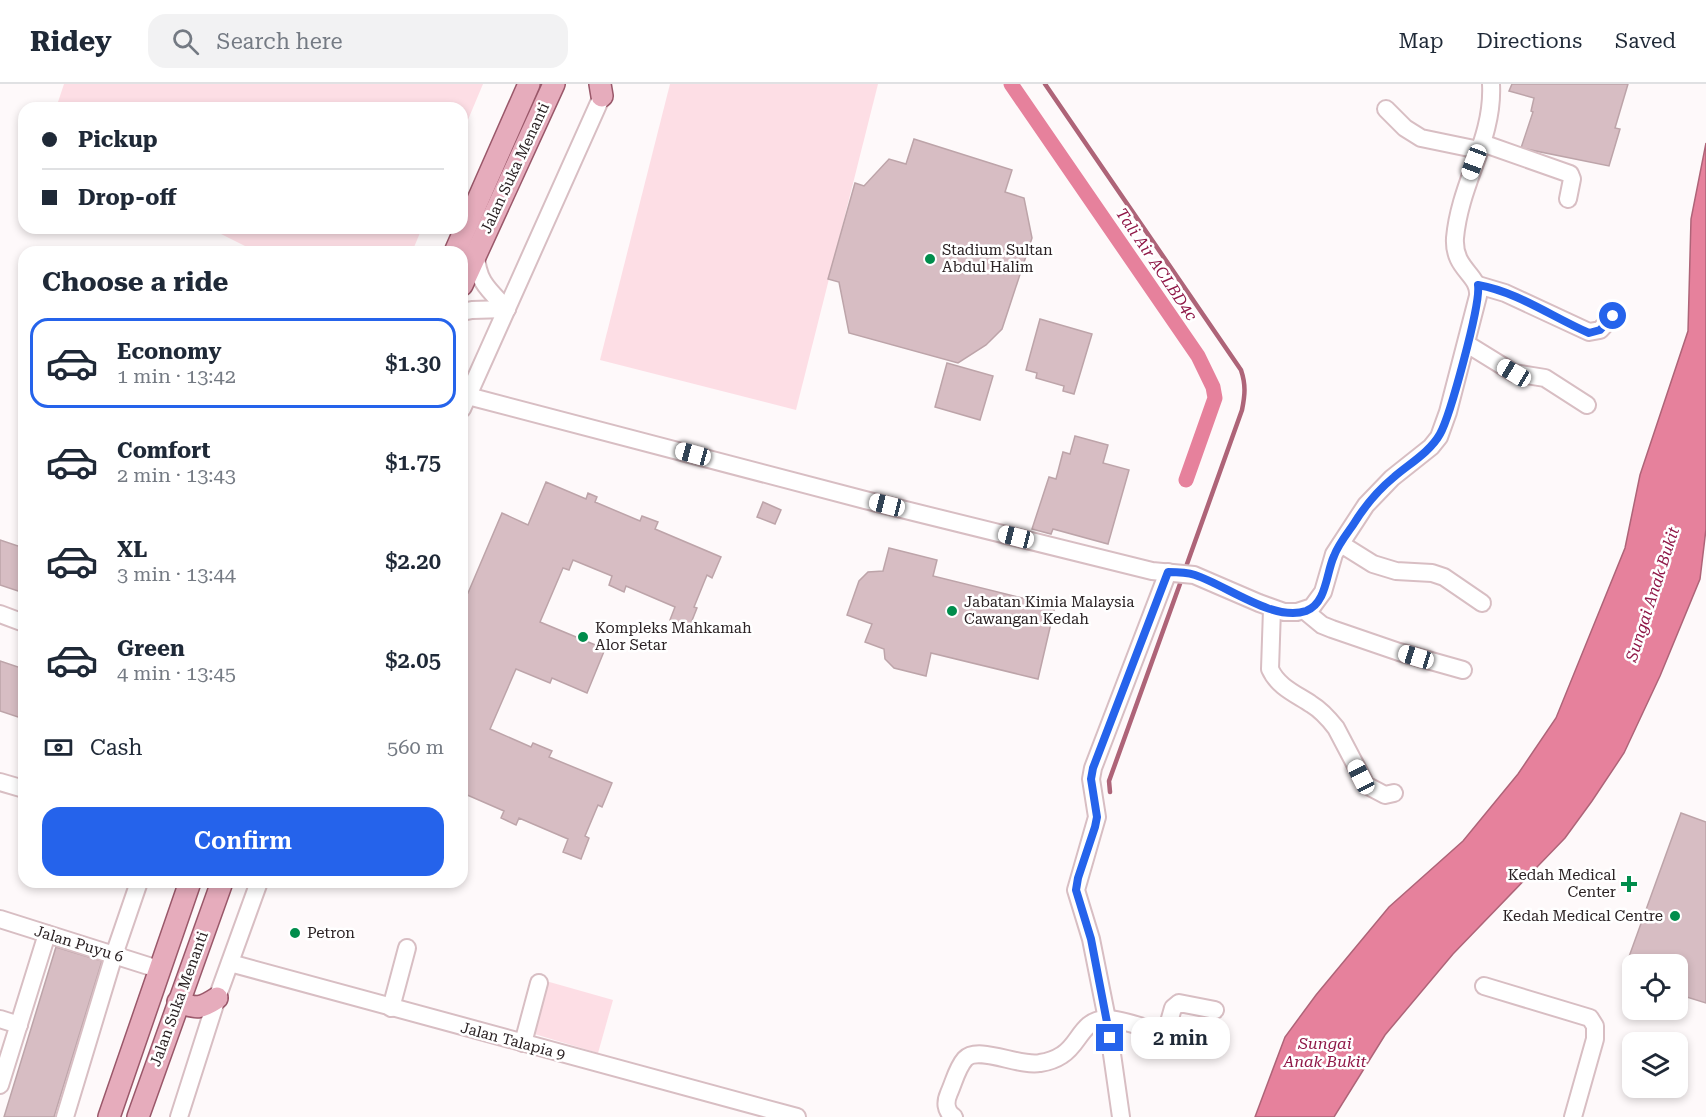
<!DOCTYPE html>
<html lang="en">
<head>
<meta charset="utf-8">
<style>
  :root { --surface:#fff; --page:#f2f2f3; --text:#1f2937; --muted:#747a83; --line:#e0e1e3; --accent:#2563eb }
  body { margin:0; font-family:"Roboto Serif",serif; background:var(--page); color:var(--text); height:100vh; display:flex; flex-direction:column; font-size:22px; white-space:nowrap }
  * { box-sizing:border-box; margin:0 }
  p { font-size:20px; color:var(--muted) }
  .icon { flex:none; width:33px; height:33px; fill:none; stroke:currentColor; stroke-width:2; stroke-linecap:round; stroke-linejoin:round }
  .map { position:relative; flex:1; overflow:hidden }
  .sheet { position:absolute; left:18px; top:162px; width:450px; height:642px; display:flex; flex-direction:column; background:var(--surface); border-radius:18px; box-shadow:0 3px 9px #0003 }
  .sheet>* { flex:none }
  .hud { position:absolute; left:18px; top:18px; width:450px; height:132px; border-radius:18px; box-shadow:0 3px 9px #0003; display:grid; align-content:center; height:132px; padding:0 24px; background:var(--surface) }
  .tools { position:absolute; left:1622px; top:870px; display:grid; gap:12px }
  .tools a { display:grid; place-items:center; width:66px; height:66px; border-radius:12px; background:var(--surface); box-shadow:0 3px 9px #0003; font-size:30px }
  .end { position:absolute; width:27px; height:27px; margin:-14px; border:8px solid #2563eb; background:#fff; box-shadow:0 0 0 3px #fff }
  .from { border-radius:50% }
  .bubble { position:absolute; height:42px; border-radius:18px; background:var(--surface); box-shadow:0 3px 9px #0003; font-size:20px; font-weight:600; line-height:42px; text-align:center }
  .car { position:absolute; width:18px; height:36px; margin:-18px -9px; border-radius:8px; box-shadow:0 0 4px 2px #0007; background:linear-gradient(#fff 24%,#345 0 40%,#fff 0 76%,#345 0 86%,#fff 0) }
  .hud b { display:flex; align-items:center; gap:21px; height:57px; font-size:22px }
  .hud b+b { border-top:2px solid var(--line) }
  .hud i { width:15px; height:15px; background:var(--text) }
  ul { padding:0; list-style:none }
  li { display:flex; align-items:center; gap:18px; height:90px; margin:0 12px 9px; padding:0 12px; border:3px solid transparent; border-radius:18px }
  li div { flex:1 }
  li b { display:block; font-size:22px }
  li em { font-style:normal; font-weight:600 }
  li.selected { border-color:var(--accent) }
  li>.icon { width:54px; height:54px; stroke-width:1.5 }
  h2 { padding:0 24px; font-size:27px; line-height:72px }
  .pay { display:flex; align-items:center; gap:15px; height:66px; padding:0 24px; font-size:22px }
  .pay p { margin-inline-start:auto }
  .button { display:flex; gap:12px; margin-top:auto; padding:12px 24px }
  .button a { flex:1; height:69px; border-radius:18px; background:var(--accent); color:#fff; font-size:24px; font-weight:600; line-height:69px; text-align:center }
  header { display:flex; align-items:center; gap:36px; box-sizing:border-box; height:84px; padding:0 30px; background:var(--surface); border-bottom:2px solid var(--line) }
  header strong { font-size:28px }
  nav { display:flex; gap:33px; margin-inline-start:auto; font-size:21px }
  .search { width:420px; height:54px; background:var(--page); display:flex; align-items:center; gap:15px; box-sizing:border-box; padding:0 21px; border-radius:18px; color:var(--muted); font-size:22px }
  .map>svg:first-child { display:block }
</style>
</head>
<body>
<header>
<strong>Ridey</strong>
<div class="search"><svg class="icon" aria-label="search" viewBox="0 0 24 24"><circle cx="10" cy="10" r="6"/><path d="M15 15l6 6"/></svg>Search here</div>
<nav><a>Map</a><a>Directions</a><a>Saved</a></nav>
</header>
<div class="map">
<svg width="1706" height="1033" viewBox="0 0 1706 1033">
  <rect width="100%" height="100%" fill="#fef9fa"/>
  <g fill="#fddee5">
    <path d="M64,0H483L462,50V24H56Z"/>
    <path d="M670,0H878L796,326L600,276Z"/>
    <path d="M209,144H422L412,168H257Z"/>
    <path d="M546,897L613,916L598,969L531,949Z"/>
  </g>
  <path fill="#e6819c" stroke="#ae6478" stroke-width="1.5" d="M1706,59V445L1700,495L1660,592L1624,669L1592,717L1565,754L1453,870L1385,951L1334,1033H1255L1285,953L1316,911L1389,823L1463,757L1518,690L1556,634L1625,464L1640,391L1688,247L1691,135Z"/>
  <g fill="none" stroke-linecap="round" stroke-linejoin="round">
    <g stroke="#ae6478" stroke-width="4.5">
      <path d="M1045,0L1241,286C1246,301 1245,311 1242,326L1187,480"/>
      <path d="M1110,708L1109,697L1181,497"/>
    </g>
    <path stroke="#e6819c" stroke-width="15" d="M1011,0L1198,272L1213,303L1215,314L1186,396"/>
  </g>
  <g fill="#d7bdc3" stroke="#bda4a9" stroke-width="1.5">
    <path d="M1512,0H1628L1615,44L1620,45L1609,82L1521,64L1533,28L1531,27L1534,14L1509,7Z"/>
    <path d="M914,55L1012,86L1005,108L1024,114L1032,154L1002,245L986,261L958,279L849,249L839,198L828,195L855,99L864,102L889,75L906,80Z"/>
    <path d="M1040,235L1092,250L1074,310L1063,307L1064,302L1036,294L1037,289L1026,286Z"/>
    <path d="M947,279L993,292L980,336L935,323Z"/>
    <path d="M1075,352L1108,361L1103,379L1129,386L1108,460L1053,445L1051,450L1032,445L1049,393L1056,395L1063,368L1070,370Z"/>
    <path d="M546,398L586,415L588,409L597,413L595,418L640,437L642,432L658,438L655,445L721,473L712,494L707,491L694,523L697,524L689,544L670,536L675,523L626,502L624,508L609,501L612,492L573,476L569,486L563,484L540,538L605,565L587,609L552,594L550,599L516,585L490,645L531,663L533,659L552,667L549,673L612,699L602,723L598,721L585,752L589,754L581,775L563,768L568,755L519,734L516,741L501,734L504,727L465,710L462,717V506L468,509L502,429L528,441Z"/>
    <path d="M763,418L781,426L775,440L757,433Z"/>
    <path d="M0,456L24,464V509L0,501Z"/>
    <path d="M889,464L937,476L933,492L1055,522L1038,595L931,569L926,592L894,584L885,575L884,565L865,558L872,540L847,531L859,497L868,488L883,487Z"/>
    <path d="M0,577L24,585V635L0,627Z"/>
    <path d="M1681,729L1706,738V919L1677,910V880H1632V883L1626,881Z"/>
    <path d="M56,863L102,877L54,1033H4Z"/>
  </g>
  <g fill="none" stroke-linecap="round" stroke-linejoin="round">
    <g stroke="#d8bec3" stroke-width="20">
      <g id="minor">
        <path d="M1386,25L1405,44L1421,54L1479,66"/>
        <path d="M1482,59L1570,90L1572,95L1568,115"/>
        <path d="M476,170C477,198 489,206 507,225"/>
        <path d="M1478,201L1505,209L1589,248L1600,246L1613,232"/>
        <path d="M462,228L472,226L507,225"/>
        <path d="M1467,260L1514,289L1545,294L1587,321"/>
        <path d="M468,312L865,416L1152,487L1194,491L1259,519L1284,528H1297L1312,523L1323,508L1334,470L1366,421L1392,394L1431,363L1439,353L1448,328L1478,212C1480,190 1453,186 1455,154C1460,98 1494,55 1491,0"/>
        <path d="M462,325L602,12"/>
        <path d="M1341,460L1373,480L1396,487L1432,489L1444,493L1482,519"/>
        <path d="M1272,525L1270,585C1278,603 1296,610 1311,620C1321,626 1329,635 1336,644L1366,701L1385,711L1394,709"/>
        <path d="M1305,527L1322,541L1332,545L1399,568L1463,586"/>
        <path d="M0,530L24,539"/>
        <path d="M0,698L24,705"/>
        <path d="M0,835L158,885"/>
        <path d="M230,879L797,1033"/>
        <path d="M1484,902L1590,934L1595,942V955L1573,1033"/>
        <path d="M391,924L407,864"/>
        <path d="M0,935L19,941"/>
        <path d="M523,959L539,899"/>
        <path d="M0,1001L47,850"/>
        <path d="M65,1033L114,871L139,798"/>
        <path d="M179,1033L217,914L259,798"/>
        <path d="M954,1033C945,1027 945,1018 949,1009C954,998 957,984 965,975C978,961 1019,983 1040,979C1047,978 1056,975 1062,971C1080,960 1081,936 1106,935C1118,934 1146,944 1159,948L1167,945L1173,924L1179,919L1215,926"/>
        <path d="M1121,1033L1107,935L1091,855L1076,806L1097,733L1091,695L1093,684L1168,488"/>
      </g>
    </g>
    <g stroke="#9a586a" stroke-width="24">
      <g id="major">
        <path d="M600,0L602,12"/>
        <path d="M455,168L529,0"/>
        <path d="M462,201L554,0"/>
        <path d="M178,918C197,925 200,925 217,914"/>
        <path d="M109,1033L190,798"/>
        <path d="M138,1033L222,798"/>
      </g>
    </g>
    <use href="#minor" stroke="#fff" stroke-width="16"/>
    <use href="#major" stroke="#e6acbc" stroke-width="21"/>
  </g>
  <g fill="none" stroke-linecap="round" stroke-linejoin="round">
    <path stroke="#2563eb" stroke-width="8" d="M1110,954L1091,855L1076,806L1078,794L1095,743L1097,733L1091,695L1093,684L1168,488C1177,488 1186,488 1195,491C1226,501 1273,538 1306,527C1327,519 1326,489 1334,472C1338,461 1346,451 1353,441C1364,423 1377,407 1394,393C1409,380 1430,368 1440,350C1450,332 1481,220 1478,201C1518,208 1552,233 1589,249L1600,246L1613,232"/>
  </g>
  <g fill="#008d4c" stroke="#fff" stroke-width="2">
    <circle cx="930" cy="175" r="6"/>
    <circle cx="952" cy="527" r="6"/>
    <circle cx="583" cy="553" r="6"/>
    <path d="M1626 791h6v6h6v6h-6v6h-6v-6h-6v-6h6z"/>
    <circle cx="1675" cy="832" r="6"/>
    <circle cx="295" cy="849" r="6"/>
  </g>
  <g text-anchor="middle" stroke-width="5" stroke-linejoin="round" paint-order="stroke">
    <g font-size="15" fill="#2b2224" stroke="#fff">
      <text transform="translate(515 84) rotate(-65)" y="5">Jalan Suka Menanti</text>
      <text transform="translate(79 860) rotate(17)" y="5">Jalan Puyu 6</text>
      <text transform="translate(179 915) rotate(-70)" y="5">Jalan Suka Menanti</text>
      <text transform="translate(513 957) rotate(15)" y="5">Jalan Talapia 9</text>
    </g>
    <g font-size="15" fill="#2b2224" stroke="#fff" text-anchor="start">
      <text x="942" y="171">Stadium Sultan<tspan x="942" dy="17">Abdul Halim</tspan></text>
      <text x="964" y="523">Jabatan Kimia Malaysia<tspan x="964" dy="17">Cawangan Kedah</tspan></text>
      <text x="595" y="549">Kompleks Mahkamah<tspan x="595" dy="17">Alor Setar</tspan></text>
      <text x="1616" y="796" text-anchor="end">Kedah Medical<tspan x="1616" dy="17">Center</tspan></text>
      <text x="1663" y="837" text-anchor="end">Kedah Medical Centre</text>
      <text x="307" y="854">Petron</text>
    </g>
    <g font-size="16" font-style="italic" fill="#8f1747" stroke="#fff">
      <text transform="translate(1157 180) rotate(56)" y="6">Tali Air ACLBD4c</text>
      <text transform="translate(1652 510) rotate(-72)" y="6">Sungai Anak Bukit</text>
      <text x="1325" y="965">Sungai<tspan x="1325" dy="18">Anak Bukit</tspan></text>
    </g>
  </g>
</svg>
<div class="tools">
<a><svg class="icon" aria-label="locate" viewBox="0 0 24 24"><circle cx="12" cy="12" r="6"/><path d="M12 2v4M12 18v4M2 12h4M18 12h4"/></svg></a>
<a><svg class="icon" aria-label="layers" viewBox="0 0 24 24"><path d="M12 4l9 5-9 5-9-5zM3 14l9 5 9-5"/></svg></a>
</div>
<i class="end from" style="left:1613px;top:232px"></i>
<i class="end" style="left:1110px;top:954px"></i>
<div class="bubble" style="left:1131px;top:933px;width:99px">2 min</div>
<i class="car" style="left:1474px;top:78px;rotate:201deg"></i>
<i class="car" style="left:1514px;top:289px;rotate:301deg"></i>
<i class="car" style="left:693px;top:370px;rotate:285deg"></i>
<i class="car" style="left:887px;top:421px;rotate:284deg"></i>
<i class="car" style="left:1016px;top:453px;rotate:284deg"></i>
<i class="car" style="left:1416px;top:573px;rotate:287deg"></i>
<i class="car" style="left:1361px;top:693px;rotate:333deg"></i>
<div class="hud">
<b><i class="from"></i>Pickup</b>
<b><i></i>Drop-off</b>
</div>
<section class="sheet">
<h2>Choose a ride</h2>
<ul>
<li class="selected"><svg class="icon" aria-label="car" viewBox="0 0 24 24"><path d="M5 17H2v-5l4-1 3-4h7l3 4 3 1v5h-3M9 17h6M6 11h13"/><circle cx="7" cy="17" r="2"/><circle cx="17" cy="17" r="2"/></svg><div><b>Economy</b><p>1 min · 13:42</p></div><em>$1.30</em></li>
<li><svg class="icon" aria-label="car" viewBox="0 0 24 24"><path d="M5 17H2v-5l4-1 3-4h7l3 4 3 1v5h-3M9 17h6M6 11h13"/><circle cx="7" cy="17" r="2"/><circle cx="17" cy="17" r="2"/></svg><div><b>Comfort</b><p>2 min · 13:43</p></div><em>$1.75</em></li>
<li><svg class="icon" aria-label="car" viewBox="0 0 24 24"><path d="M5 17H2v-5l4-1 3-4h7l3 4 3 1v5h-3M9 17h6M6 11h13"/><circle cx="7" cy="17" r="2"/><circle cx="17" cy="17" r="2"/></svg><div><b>XL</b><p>3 min · 13:44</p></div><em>$2.20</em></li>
<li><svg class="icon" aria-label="car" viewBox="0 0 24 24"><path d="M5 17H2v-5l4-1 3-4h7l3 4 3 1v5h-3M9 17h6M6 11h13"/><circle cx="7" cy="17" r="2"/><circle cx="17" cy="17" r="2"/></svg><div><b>Green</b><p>4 min · 13:45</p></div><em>$2.05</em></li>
</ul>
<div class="pay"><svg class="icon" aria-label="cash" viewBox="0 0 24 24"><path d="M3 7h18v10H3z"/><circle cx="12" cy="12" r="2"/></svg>Cash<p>560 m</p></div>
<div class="button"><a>Confirm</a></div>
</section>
</div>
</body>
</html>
